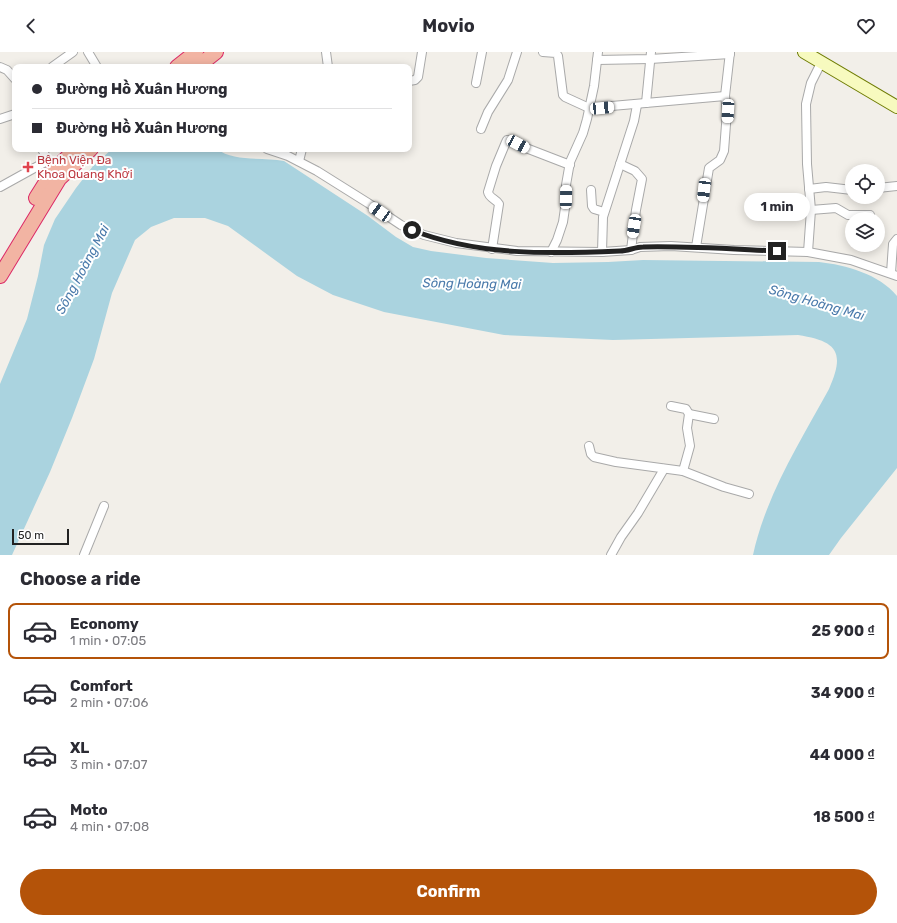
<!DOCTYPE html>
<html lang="en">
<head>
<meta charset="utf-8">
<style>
  :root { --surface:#fff; --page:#f2f2f3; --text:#2b2b33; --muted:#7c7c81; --line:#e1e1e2; --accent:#b45309 }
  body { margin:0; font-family:Rubik,sans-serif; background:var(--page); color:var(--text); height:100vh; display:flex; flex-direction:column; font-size:15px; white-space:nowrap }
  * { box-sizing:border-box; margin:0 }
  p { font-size:13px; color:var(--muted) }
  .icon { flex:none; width:22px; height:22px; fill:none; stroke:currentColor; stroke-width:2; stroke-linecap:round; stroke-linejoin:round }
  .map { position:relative; height:503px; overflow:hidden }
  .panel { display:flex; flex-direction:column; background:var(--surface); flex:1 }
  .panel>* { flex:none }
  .guide { position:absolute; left:12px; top:12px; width:400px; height:88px; border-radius:8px; box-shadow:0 2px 10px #0003; display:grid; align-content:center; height:88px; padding:0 20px; background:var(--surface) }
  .controls { position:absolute; left:845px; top:112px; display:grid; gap:8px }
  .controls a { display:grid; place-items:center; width:40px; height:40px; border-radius:50%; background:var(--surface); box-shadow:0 2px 10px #0003; font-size:20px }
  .scale { position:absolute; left:12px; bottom:10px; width:57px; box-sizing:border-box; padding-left:4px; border:2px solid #222; border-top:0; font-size:11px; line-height:14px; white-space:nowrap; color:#222; -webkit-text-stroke:3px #fff; paint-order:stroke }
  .end { position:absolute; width:18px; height:18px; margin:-9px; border:5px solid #222; background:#fff; box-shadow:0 0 0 2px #fff }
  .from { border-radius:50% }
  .bubble { position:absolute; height:28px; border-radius:14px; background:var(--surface); box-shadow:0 2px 10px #0003; font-size:13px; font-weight:700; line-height:28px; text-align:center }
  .car { position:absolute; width:12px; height:24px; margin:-12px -6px; border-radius:5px; box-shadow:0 0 3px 1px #0007; background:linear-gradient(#fff 24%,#345 0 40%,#fff 0 76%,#345 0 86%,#fff 0) }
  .guide b { display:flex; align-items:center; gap:14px; height:38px; font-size:15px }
  .guide b+b { border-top:1px solid var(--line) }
  .guide i { width:10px; height:10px; background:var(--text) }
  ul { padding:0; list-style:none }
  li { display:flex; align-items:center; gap:12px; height:56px; margin:0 8px 6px; padding:0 12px; border:2px solid transparent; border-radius:8px }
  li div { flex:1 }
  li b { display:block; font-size:15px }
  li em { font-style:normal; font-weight:700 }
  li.active { border-color:var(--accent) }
  li>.icon { width:36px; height:36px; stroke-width:1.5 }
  h2 { padding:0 20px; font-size:18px; line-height:48px }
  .action { display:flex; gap:8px; margin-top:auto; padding:8px 20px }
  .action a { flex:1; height:46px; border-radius:24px; background:var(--accent); color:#fff; font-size:16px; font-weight:700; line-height:46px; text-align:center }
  header { display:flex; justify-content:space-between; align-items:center; height:52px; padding:0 20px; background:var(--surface); font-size:18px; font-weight:700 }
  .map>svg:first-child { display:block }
</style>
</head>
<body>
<header><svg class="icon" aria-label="back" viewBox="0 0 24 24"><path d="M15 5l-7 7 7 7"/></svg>Movio<svg class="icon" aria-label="heart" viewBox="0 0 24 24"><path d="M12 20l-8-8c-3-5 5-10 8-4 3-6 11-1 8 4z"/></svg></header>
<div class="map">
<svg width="897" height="503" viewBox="0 0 897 503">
  <rect width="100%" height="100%" fill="#f2efe9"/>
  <path fill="#aad3df" d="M112,97H217C233,110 264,105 284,109L368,164L396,185L413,195L431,199L486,206L553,211L608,210L643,208L819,210C846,213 879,222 897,244V416L841,486L829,503H753C766,443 800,390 829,337C846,299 836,289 798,283L613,288L504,283L384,260L333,243L297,224L228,174L205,166H174L151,175L135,188L112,241L94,307L72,366L50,420L12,503H0V332L27,267L38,224L44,193L55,167L76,136L93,114Z"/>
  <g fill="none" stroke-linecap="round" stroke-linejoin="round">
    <g stroke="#a9a9a9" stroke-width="10">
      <g id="minor">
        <path d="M88,0L97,15"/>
        <path d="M326,0L328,15"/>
        <path d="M543,0L556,1L558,4L563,43L565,45L589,56L725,44"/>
        <path d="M597,8L650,7L730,2"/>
        <path d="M0,15L7,18L15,27"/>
        <path d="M52,15L73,0"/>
        <path d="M409,29L415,28L418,25L422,0"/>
        <path d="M476,31L482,0"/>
        <path d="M646,51L651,0"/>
        <path d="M0,67L15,62"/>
        <path d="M481,77L488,60L508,28L517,0"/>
        <path d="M42,97L50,113"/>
        <path d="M267,97L288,104L317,119L368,151L401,173L424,183L456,191L517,199L602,200L631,198L640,195L671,194L734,198L808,200L851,208L897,224"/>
        <path d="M299,109L302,97"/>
        <path d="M620,112L635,119L642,127L636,158L631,198"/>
        <path d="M0,135L47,109"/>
        <path d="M878,136L897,134"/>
        <path d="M809,137L826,135L852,138"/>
        <path d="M591,138L592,154L594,157L604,160"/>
        <path d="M811,158L836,156L848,163H870"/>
        <path d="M696,195L709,116L720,108L724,99L727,59L725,44L730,0"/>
        <path d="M492,197L499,152C496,147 489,146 488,140L496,114L506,90L507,88L511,89L526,96L570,113"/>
        <path d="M551,200L557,188L563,170L565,156L566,133L570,110L583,81L587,67L594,34L598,0"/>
        <path d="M602,200L603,165L634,69L637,53"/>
        <path d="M808,200L811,158L807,112L806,52L811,31L821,11"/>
        <path d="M891,221L893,192L897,187"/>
        <path d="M671,354L686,357L689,362L687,376L690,394L683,419"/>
        <path d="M689,362L714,367"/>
        <path d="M589,394L591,402L594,405L616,410L683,419L724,435L749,442"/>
        <path d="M84,503L104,454"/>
        <path d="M611,503L621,485L638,461L664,417"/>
      </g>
    </g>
    <g stroke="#707d05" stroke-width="14">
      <path id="secondary" d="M804,0L897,55"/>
    </g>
    <g stroke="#dc2a67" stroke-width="16">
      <g id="trunk">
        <path d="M177,15L196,0"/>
        <path d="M197,15L216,0"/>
        <path d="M36,146L53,119L76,97"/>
        <path d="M0,224L59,127L91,97"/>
      </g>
    </g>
    <use href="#minor" stroke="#fff" stroke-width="8"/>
    <use href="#secondary" stroke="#f7fabf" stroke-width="12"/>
    <use href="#trunk" stroke="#f2b4a3" stroke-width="14"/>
  </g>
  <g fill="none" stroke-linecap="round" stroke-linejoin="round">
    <path stroke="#222" stroke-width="5" d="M412,178C477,204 551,202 620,199C628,199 635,195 643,195C688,194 732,197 777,199"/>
  </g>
  <path fill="#e0444e" stroke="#fff" stroke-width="1.5" d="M26 109h4v4h4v4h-4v4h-4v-4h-4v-4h4z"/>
  <g text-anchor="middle" stroke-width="4" stroke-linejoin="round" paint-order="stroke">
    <g font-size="12" fill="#be3a42" stroke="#fff" text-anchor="start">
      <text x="37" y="112">Bệnh Viện Đa<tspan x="37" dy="14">Khoa Quang Khởi</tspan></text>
    </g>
    <g font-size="13" font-style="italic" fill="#4a7aab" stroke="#fff">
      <text transform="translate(82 217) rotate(-62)" y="5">Sông Hoàng Mai</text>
      <text transform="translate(472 231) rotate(1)" y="5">Sông Hoàng Mai</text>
      <text transform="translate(817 250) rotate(16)" y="5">Sông Hoàng Mai</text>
    </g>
  </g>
</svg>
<div class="controls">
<a><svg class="icon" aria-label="locate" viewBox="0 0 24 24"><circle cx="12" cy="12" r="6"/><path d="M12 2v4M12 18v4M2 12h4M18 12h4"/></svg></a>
<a><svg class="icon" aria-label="layers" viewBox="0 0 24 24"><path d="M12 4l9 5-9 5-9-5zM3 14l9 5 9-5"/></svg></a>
</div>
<div class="scale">50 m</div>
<i class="end from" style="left:412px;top:178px"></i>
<i class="end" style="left:777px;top:199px"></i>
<div class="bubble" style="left:744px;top:141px;width:66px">1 min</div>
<i class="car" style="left:602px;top:56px;rotate:85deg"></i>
<i class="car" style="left:728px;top:59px;rotate:183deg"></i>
<i class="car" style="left:518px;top:92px;rotate:118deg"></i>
<i class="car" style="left:704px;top:138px;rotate:187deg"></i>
<i class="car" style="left:566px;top:145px;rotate:1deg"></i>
<i class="car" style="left:380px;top:160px;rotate:305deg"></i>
<i class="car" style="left:634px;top:174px;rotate:189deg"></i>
<div class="guide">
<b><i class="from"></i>Đường Hồ Xuân Hương</b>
<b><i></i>Đường Hồ Xuân Hương</b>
</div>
</div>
<section class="panel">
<h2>Choose a ride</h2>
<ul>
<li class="active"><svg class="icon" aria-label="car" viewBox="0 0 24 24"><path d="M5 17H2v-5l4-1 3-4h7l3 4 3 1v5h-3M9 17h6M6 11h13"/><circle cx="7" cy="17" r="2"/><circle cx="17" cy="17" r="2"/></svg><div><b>Economy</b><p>1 min · 07:05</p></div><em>25 900 ₫</em></li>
<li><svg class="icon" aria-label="car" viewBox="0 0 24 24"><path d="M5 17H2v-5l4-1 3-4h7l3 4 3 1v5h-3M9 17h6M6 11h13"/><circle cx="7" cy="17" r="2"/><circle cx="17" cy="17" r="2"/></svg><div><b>Comfort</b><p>2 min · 07:06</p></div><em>34 900 ₫</em></li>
<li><svg class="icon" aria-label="car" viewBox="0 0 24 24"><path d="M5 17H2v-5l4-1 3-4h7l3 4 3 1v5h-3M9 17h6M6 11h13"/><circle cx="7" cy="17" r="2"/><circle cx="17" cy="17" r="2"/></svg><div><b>XL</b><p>3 min · 07:07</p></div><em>44 000 ₫</em></li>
<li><svg class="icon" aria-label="car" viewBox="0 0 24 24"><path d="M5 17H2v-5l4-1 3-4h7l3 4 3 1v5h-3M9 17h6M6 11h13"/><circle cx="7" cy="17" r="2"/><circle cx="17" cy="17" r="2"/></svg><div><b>Moto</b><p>4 min · 07:08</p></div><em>18 500 ₫</em></li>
</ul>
<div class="action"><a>Confirm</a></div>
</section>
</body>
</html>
